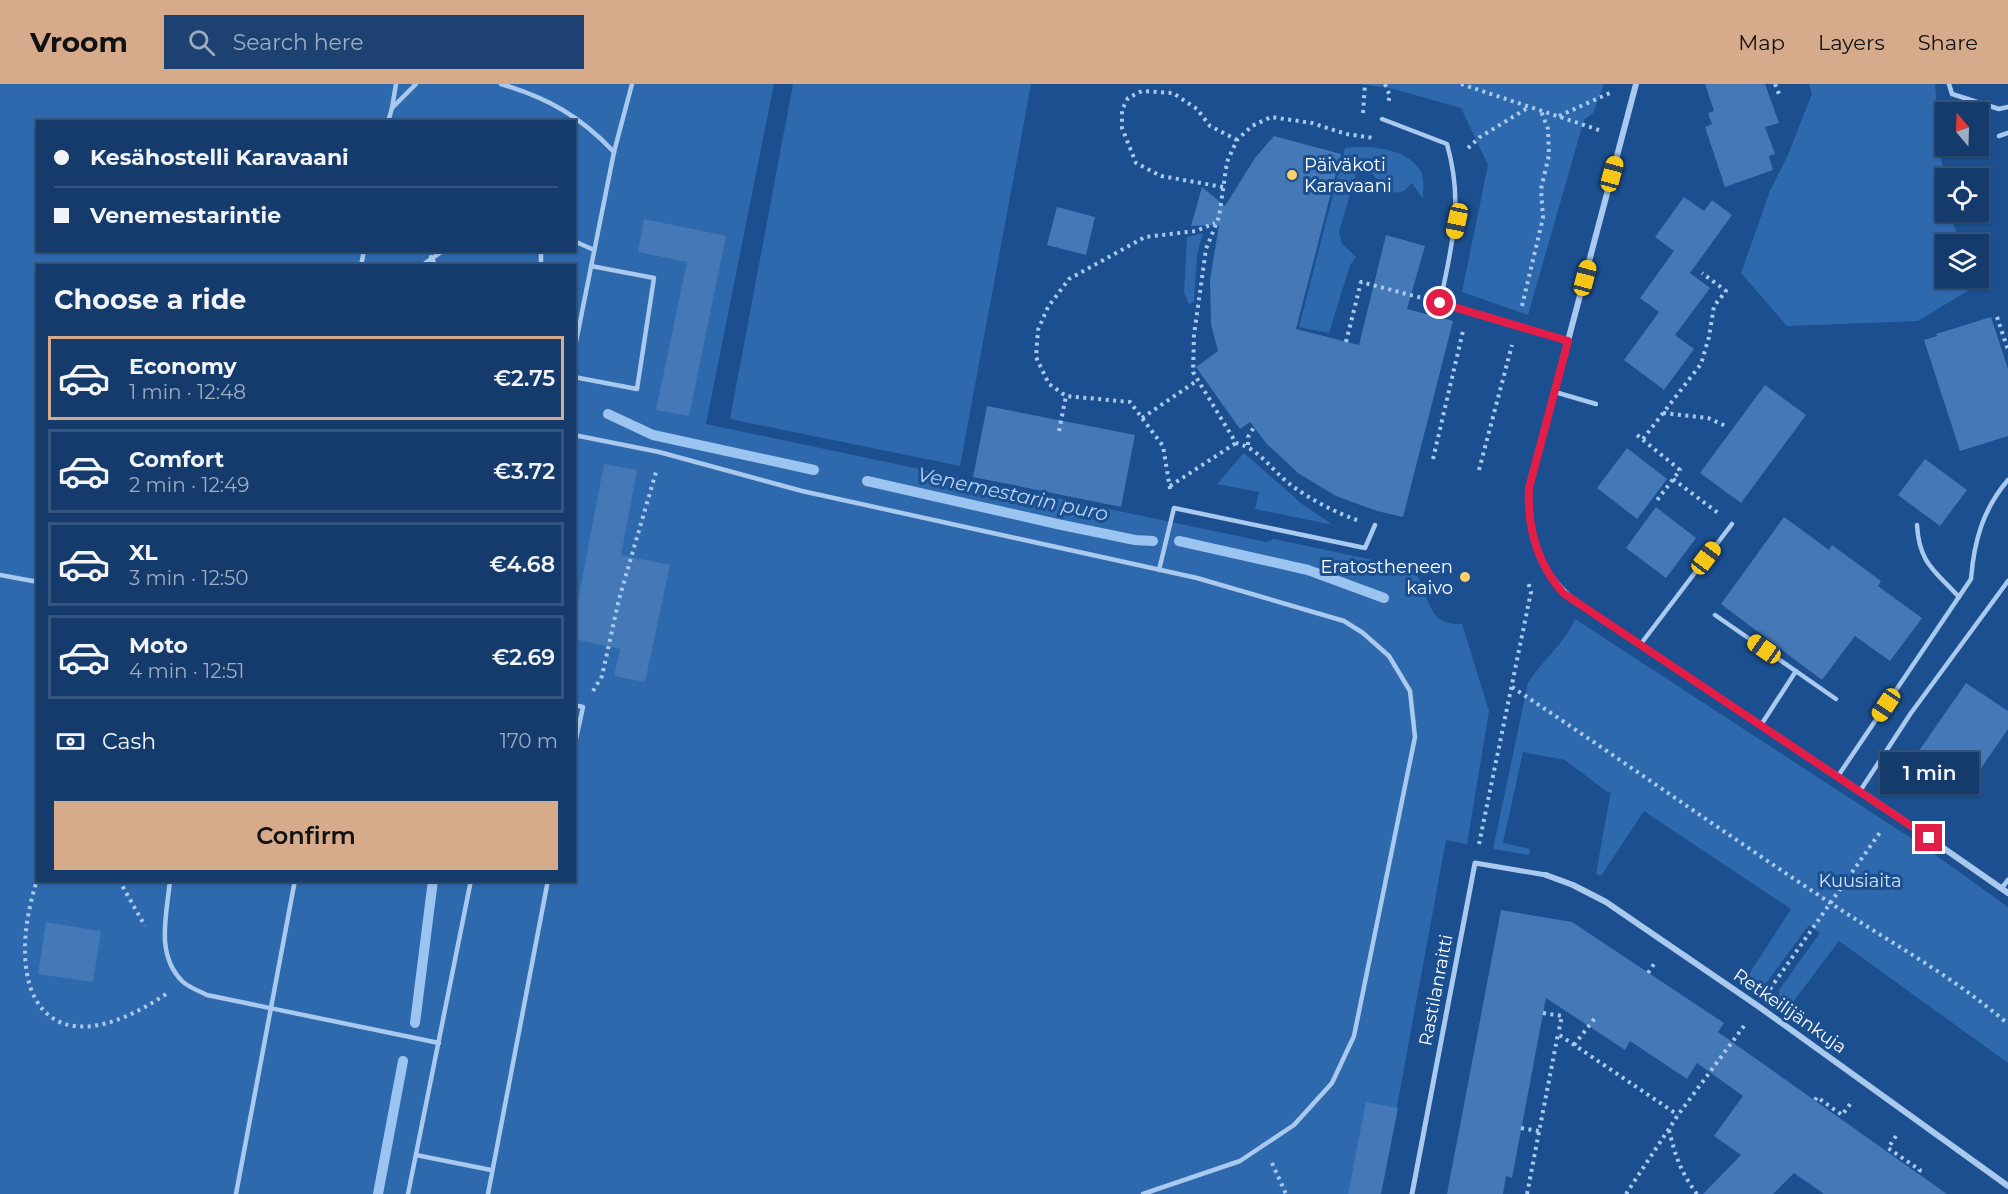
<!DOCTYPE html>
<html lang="en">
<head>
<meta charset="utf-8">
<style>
  :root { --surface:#143b6b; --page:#1d4271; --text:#f1f3f6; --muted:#9dadc1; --line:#33557e; --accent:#d6ab8b }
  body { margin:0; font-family:Montserrat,sans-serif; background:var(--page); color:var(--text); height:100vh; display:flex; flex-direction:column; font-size:22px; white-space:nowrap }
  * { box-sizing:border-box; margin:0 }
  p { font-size:20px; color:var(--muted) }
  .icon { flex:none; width:33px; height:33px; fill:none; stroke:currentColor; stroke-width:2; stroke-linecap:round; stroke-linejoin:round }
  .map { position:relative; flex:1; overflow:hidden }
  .drawer { position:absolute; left:36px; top:180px; width:540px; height:618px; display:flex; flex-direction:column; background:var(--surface); border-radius:0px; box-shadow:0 2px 4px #0004,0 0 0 2px var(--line) }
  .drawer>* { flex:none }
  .hud { position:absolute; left:36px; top:36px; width:540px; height:132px; border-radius:0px; box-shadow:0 2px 4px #0004,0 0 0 2px var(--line); display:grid; align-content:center; height:132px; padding:0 18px; background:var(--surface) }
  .needle { width:39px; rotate:341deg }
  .fabs { position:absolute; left:1935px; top:18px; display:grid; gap:12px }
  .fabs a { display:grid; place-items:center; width:54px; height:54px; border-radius:0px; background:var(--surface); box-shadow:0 2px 4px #0004,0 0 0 2px var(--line); font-size:30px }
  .end { position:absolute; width:27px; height:27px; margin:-14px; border:8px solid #e11d48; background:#fff; box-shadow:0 0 0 3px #fff }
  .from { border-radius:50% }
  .bubble { position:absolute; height:42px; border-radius:0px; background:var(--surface); box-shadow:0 2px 4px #0004,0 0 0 2px var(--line); font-size:20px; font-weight:600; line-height:42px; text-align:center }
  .car { position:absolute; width:18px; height:36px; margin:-18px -9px; border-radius:8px; box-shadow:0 0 4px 2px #0007; background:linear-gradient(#f5c518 24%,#345 0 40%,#f5c518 0 76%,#345 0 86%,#f5c518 0) }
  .hud b { display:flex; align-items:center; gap:21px; height:57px; font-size:22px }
  .hud b+b { border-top:2px solid var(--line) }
  .hud i { width:15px; height:15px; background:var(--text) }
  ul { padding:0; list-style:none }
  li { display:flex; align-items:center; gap:18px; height:84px; margin:0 12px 9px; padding:0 6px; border:3px solid var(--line); border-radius:0px }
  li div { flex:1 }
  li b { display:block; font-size:22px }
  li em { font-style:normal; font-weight:600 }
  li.current { border-color:var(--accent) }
  li>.icon { width:54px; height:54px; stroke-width:1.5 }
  h2 { padding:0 18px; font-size:27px; line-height:72px }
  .pay { display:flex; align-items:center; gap:15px; height:66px; padding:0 18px; font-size:22px }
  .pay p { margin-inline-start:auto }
  .action { display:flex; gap:12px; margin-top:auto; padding:12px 18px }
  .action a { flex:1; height:69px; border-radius:0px; background:var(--accent); color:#111; font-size:24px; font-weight:600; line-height:69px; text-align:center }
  header { display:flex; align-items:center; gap:36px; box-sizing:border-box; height:84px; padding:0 30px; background:var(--accent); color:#111 }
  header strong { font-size:28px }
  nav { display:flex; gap:33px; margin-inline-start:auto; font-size:21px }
  .search { width:420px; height:54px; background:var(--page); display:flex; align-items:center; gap:15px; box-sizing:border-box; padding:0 21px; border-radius:0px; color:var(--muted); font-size:22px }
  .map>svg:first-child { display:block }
</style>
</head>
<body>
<header>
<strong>Vroom</strong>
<div class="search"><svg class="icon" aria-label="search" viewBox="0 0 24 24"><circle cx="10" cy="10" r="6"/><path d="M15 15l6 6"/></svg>Search here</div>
<nav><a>Map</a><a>Layers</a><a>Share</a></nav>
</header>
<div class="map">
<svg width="2008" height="1110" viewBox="0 0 2008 1110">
  <rect width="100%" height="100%" fill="#1b4f8f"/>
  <g fill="#2e69ad" fill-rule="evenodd">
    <path d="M0,0H774L706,340L1266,458L1274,455L1392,480L1394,484L1401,482C1408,486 1417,489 1420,497C1430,518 1430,542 1462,540L1489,627L1467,760L1446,756L1381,1110H0ZM38,38H574V166H38ZM38,182H574V796H38Z"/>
    <path d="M793,0H1031L960,382L730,335Z"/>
    <path d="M1360,0H1604L1593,29L1584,36L1528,231L1462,208L1488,81L1461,24L1394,5Z"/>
    <path d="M1809,0H1935L1946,128H1950L1960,160H1946V194H1970L1974,203L1918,237L1787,242L1741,189L1770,107L1787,73L1812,10Z"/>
    <path d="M1345,64C1369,61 1406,64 1420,86C1425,95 1423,106 1423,115L1412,99L1404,107L1388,110L1366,81L1359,80L1339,148L1342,160L1356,173L1350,181L1329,249L1299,243Z"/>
    <path d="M1203,149L1197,171L1194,218L1189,220L1184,209L1187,153Z"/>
    <path d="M1244,369L1302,420L1333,441L1255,425L1259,408L1217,400Z"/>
    <path d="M1575,535L1923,762L2008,823V979L1839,857L1790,922L1779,914V906L1820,849L1809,841L1764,902L1746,895L1791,825L1644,727L1601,792L1596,790L1611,706L1609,709L1565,676L1523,668L1503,759L1530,765L1529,771L1493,765L1528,599C1543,575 1563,562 1575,535Z"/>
  </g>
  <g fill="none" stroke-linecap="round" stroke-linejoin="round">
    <g stroke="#9cc4f0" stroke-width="10">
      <path d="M608,330L653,351L814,386"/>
      <path d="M867,397L1057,440L1135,456L1153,457"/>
      <path d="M1179,457L1308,486L1384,514"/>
      <path d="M415,939L433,796"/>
      <path d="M378,1110L403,977"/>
    </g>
  </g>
  <g fill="#4478b7">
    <path d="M1705,0H1765L1779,39L1765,43L1775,70L1769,72L1773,86L1725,103L1705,43L1712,40L1708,29L1714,27Z"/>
    <path d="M1274,52L1341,70L1296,245L1359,261L1386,151L1425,162L1407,225L1453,237L1403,433L1377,427L1336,412L1298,389L1266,359L1250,338L1240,345L1196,283L1218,267L1211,240L1210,196L1219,141L1191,142L1202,103L1225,122L1255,74Z"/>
    <path d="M1684,113L1704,127L1712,116L1732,131L1690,189L1710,204L1675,251L1694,265L1664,306L1624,276L1659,228L1640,214L1674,167L1655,153Z"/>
    <path d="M1057,123L1095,133L1086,171L1047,161Z"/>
    <path d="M644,135L726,152L689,332L656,326L687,178L638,168Z"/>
    <path d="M1991,233L2008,285V352L1960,367L1924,256L1937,252L1936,250Z"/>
    <path d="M1765,301L1806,331L1741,419L1700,389Z"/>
    <path d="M987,322L1135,351L1121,423L973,393Z"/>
    <path d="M1627,364L1667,395L1637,435L1597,404Z"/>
    <path d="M1925,375L1967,406L1940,442L1898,411Z"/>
    <path d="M604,380L637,386L621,471L670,481L645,598L614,592L620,565L574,555V537Z"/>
    <path d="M1656,423L1696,454L1666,494L1626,464Z"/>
    <path d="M1784,433L1829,466L1832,461L1881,497L1878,502L1922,534L1890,577L1855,552L1822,596L1721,520Z"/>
    <path d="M1966,599L2008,627V645L1964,709L1914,674Z"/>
    <path d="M1501,826L1572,838L1724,939L1718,948L1947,1110H1824L1794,1089L1773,1110H1703L1741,1071L1714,1052L1743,1012L1697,979L1687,995L1630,957L1625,966L1546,914L1512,1094L1506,1092L1503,1110H1447Z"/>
    <path d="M46,838L101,847L93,898L38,890Z"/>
    <path d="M1366,1018L1398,1024L1381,1110H1348Z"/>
  </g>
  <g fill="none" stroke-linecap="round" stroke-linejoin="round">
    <g stroke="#a9c9ee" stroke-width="4" stroke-dasharray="3 4.5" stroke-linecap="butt">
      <path d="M1385,0L1390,12L1388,18"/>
      <path d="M1461,0L1602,47"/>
      <path d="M1775,0L1779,10"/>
      <path d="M1363,29L1365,0"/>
      <path d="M1559,32L1612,8"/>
      <path d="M1468,64L1480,53L1529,23"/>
      <path d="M1223,103L1161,92L1136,79L1122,44V26L1128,14L1142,7L1173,9L1197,25L1210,42L1237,56"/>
      <path d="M1522,222L1543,134L1541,105L1549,71L1548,45L1541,27"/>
      <path d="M1997,233L2008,266"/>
      <path d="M1346,258L1361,198L1422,214"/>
      <path d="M1663,329L1708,334L1728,343"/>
      <path d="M1142,334L1198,296"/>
      <path d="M1059,347L1066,312"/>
      <path d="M1637,351L1680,386L1655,419"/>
      <path d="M1643,355L1701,280L1709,253L1714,222L1726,207L1702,189"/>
      <path d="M1248,361V353L1254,343"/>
      <path d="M1433,375L1463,247"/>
      <path d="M1479,386L1512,261"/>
      <path d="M1673,395L1718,429"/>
      <path d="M1170,402L1236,359"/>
      <path d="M1170,405L1163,362L1130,318L1066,312L1049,300L1036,273L1038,246L1048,223L1069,195L1145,153L1196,147L1215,139"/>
      <path d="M1357,436C1334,428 1310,415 1291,401C1272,387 1259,364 1236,359L1193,288L1194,251L1206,165L1219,133L1227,78L1237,56L1252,42L1271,33L1312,39L1346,50L1374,54"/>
      <path d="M1512,603C1619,674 1724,749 1832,820C1891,859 1954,893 2008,940"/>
      <path d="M593,607L602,592L619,515L656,388"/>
      <path d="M1479,760L1531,508L1528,498"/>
      <path d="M38,793C0,909 46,991 166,910"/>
      <path d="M119,796L145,842"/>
      <path d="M1648,889L1654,880"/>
      <path d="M1770,905L1881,747"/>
      <path d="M1543,929L1562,932L1558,950"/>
      <path d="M1574,961L1595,934"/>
      <path d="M1815,1016L1817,1013L1842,1031L1851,1019"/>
      <path d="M1521,1044L1539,1047"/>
      <path d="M1669,1046C1675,1071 1681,1089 1697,1110"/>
      <path d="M1896,1052L1888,1064L1920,1086L1918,1089"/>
      <path d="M1272,1079L1286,1110"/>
      <path d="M1527,1110L1558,950L1678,1031"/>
      <path d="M1626,1110L1678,1031L1744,942"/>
    </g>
    <g stroke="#a9c9ee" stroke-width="4.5">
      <path d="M501,0C548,14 580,32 614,68"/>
      <path d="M1949,0L1952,10L1999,25L2008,23"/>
      <path d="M392,24L396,0"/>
      <path d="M1382,35L1447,60C1464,120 1452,160 1440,219L1568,257"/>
      <path d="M388,38L392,24L416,0"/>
      <path d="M1999,52L2008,49"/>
      <path d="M574,157L594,166"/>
      <path d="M541,166V182"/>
      <path d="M431,173L436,182"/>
      <path d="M361,182L364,166"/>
      <path d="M421,182L444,166"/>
      <path d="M574,268L614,68L632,0"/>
      <path d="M574,293L637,305L654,194L591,182"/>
      <path d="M1555,308L1596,320"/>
      <path d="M574,351L659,368L802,407L1197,494L1344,537L1363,549L1389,572L1410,607L1415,653L1354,952L1332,999L1294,1041L1240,1077L1143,1110"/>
      <path d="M1917,441C1919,479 1935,487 1959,513"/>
      <path d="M1159,486L1174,424L1365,464L1375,441"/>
      <path d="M0,491L38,498"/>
      <path d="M1715,531L1836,615"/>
      <path d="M1640,561L1732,440"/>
      <path d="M574,621L583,623L574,664"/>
      <path d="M1761,641L1796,587"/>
      <path d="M1838,692L1971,495C1974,457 1983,425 2008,396"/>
      <path d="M1860,707L1911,629L2008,497"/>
      <path d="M170,796C167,830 155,870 182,897C188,903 199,907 207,911L439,959"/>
      <path d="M2001,805L2008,796"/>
      <path d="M416,1071L491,1086"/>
      <path d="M236,1110L295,796"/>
      <path d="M408,1110L471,796"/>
      <path d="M488,1110L548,796"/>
    </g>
    <path stroke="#a9c9ee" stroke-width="5" d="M1412,1110L1475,779L1546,791"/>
    <g stroke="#a9c9ee" stroke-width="6">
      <path d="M1636,0L1529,404C1526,450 1541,493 1579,520L1893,729L2008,809"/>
      <path d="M1546,791L1573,801L1606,818L1758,922L2008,1102"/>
    </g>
  </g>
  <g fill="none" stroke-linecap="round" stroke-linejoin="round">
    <path stroke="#e11d48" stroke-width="8" d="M1440,219L1568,257L1529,404C1527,443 1537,479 1563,509L1929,754"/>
  </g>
  <g fill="#ffd166" stroke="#1b4f8f" stroke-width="2">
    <circle cx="1292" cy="91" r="6"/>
    <circle cx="1465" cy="493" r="6"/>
  </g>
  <g text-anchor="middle" stroke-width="6" stroke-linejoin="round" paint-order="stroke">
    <g font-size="18" fill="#fff" stroke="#1b4f8f" text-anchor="start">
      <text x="1304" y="87">Päiväkoti<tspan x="1304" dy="21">Karavaani</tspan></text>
      <text x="1453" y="489" text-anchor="end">Eratostheneen<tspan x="1453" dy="21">kaivo</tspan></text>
    </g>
    <g font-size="18" fill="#cfe3fa" stroke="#1b4f8f">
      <text x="1860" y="803">Kuusiaita</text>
    </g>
    <g font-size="18" fill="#fff" stroke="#1b4f8f">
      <text transform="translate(1436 906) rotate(-79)" y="6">Rastilanraitti</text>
      <text transform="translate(1790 927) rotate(35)" y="6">Retkeilijänkuja</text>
    </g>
    <g font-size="20" font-style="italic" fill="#b5d3f5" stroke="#1b4f8f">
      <text transform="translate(1013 410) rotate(12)" y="7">Venemestarin puro</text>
    </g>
  </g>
</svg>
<div class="fabs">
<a><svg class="needle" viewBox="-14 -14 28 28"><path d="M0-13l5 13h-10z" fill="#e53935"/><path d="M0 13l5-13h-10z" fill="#9dadc1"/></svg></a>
<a><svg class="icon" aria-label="locate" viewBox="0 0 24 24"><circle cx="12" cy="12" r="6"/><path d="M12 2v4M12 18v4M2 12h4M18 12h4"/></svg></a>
<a><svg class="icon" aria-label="layers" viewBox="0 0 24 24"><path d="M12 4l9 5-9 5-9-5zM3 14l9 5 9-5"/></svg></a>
</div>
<i class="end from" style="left:1440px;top:219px"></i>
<i class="end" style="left:1929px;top:754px"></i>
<div class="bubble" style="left:1880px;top:668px;width:99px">1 min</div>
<i class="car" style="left:1612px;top:90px;rotate:15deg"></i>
<i class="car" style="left:1457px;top:137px;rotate:192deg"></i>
<i class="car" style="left:1585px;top:194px;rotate:15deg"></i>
<i class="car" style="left:1706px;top:474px;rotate:37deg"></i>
<i class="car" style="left:1764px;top:565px;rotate:305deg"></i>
<i class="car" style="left:1886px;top:621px;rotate:214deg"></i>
<div class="hud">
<b><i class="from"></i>Kesähostelli Karavaani</b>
<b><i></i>Venemestarintie</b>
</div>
<section class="drawer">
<h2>Choose a ride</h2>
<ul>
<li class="current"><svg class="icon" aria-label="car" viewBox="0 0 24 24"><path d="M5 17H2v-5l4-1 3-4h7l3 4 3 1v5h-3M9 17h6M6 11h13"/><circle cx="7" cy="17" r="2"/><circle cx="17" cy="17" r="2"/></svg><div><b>Economy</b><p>1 min · 12:48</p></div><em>€2.75</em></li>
<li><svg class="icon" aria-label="car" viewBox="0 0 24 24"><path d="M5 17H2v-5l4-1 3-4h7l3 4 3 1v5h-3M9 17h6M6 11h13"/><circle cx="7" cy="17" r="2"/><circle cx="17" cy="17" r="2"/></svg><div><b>Comfort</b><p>2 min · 12:49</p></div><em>€3.72</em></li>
<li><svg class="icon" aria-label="car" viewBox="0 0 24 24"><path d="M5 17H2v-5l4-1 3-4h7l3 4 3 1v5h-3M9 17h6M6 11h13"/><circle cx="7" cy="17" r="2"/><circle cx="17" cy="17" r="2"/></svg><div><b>XL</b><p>3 min · 12:50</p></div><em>€4.68</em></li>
<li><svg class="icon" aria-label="car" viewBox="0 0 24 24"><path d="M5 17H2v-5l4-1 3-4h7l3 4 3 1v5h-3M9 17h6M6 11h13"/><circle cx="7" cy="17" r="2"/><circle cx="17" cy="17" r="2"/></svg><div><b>Moto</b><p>4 min · 12:51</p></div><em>€2.69</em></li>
</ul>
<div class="pay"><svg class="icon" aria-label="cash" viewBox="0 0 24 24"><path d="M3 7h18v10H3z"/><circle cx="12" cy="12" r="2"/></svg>Cash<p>170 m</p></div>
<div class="action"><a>Confirm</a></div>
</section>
</div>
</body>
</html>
